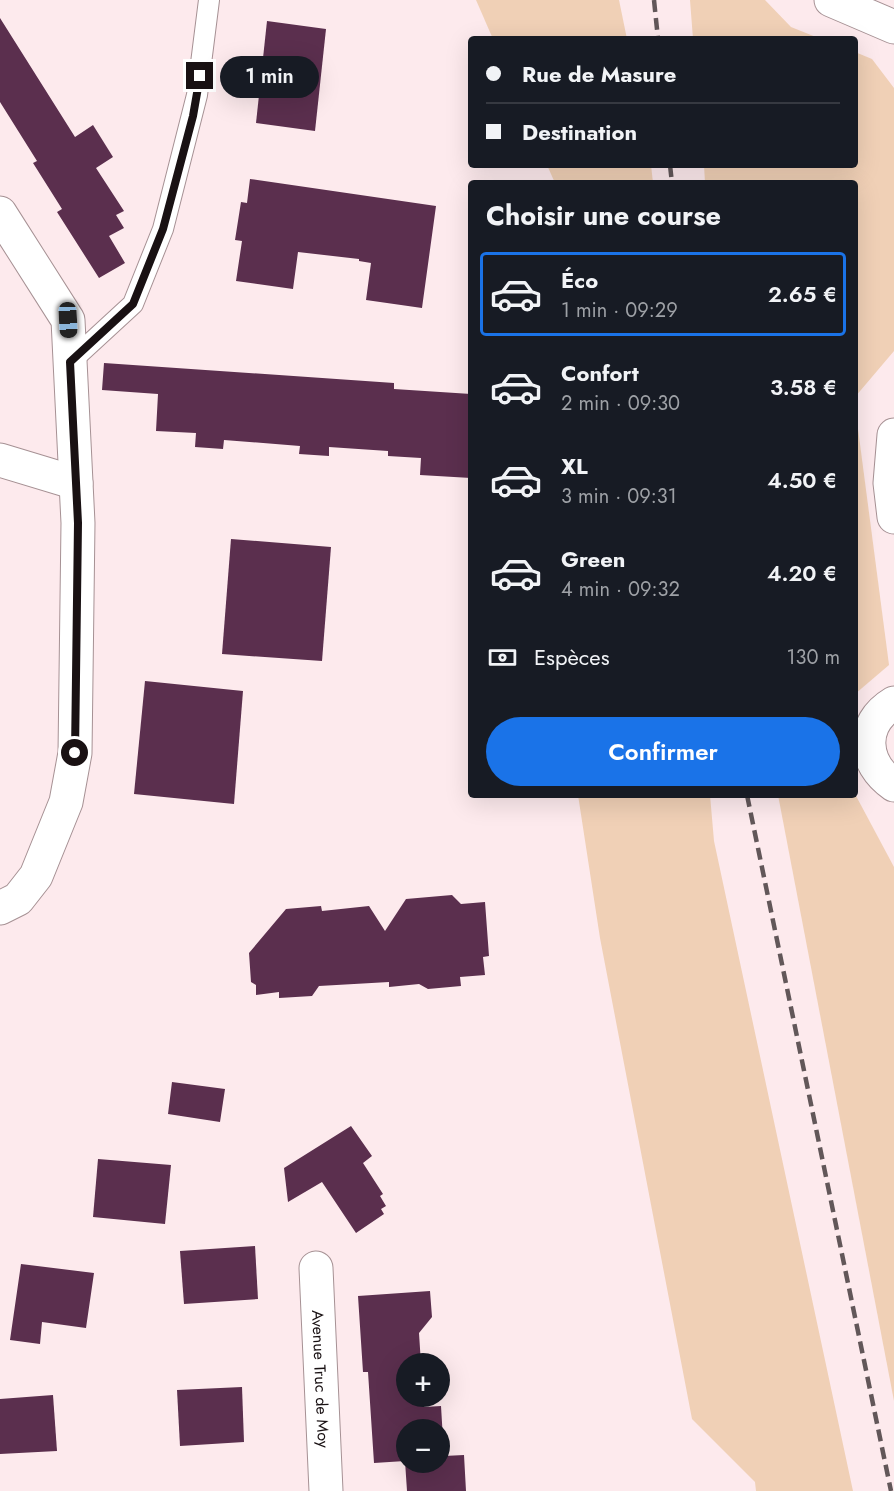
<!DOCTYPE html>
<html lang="fr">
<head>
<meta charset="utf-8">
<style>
  :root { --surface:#171b24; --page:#242831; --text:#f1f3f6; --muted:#9ea1a6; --line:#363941; --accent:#1a73e8 }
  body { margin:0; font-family:Jost,sans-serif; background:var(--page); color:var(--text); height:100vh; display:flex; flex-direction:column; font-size:22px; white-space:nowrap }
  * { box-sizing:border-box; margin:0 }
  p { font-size:20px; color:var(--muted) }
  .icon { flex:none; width:33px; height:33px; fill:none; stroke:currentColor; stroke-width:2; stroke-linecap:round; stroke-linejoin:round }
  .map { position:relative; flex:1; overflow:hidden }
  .side { position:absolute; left:468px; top:180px; width:390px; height:618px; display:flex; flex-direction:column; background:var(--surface); border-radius:6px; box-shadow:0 6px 24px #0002 }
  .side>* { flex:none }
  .top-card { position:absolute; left:468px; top:36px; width:390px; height:132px; border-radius:6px; box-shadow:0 6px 24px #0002; display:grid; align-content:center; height:132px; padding:0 18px; background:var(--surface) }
  .buttons { position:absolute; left:396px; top:1353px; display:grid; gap:12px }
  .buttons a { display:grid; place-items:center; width:54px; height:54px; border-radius:50%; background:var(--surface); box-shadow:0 6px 24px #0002; font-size:30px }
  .end { position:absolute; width:27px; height:27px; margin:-14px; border:8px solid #191113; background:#fff; box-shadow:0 0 0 3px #fff }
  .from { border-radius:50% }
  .bubble { position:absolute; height:42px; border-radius:21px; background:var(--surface); box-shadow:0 6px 24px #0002; font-size:20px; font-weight:600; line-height:42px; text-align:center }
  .car { position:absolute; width:18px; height:36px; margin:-18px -9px; border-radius:8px; box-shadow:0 0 4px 2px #0007; background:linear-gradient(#222 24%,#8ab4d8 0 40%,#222 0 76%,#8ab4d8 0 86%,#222 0) }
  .top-card b { display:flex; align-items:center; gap:21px; height:57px; font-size:22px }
  .top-card b+b { border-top:2px solid var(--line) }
  .top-card i { width:15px; height:15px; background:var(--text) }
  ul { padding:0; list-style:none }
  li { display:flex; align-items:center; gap:18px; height:84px; margin:0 12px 9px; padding:0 6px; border:3px solid transparent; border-radius:6px }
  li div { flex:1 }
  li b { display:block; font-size:22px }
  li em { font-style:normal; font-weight:600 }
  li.selected { border-color:var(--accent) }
  li>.icon { width:54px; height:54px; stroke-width:1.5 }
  h2 { padding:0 18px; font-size:27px; line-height:72px }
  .pay { display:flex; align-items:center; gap:15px; height:66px; padding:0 18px; font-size:22px }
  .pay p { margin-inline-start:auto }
  .cta { display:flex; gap:12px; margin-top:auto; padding:12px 18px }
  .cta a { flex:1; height:69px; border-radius:36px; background:var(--accent); color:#fff; font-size:24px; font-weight:600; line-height:69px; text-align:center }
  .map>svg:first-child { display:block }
</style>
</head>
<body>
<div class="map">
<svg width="894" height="1491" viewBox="0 0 894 1491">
  <rect width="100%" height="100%" fill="#fdeaed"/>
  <g fill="#f0d0b6">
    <path d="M476,0H619L627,39H493Z"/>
    <path d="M690,0H765L791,27L821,39H693Z"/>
    <path d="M855,52L872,59L894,88V351L855,397V183H705L704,165H855Z"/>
    <path d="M547,165H651L653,183H555Z"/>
    <path d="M855,406L889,665L855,694Z"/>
    <path d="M855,794L894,867V1401L778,795Z"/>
    <path d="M578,795H710L714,841L853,1491H756L755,1482L692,1419L600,938Z"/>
  </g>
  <g fill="#5b2f4e" fill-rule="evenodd">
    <path d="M0,18L75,137L93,125L113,157L96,168L124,211L116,215L124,228L109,236L125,263L99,278L57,212L62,209L33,163L37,161L0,102Z"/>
    <path d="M267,21L326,29L315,131L256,123Z"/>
    <path d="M250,179L436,206L422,308L366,300L371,263L359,261V259L298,252L293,289L236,281L242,241L235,240L241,202L247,203Z"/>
    <path d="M104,363L394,383V389L471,394V478L420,475L421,458L388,456V451L329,447V456L299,454L300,446L224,440L223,449L195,447L196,433L156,431L158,394L102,390Z"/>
    <path d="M231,539L331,547L322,661L222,654Z"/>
    <path d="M145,681L243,691L234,804L134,794Z"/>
    <path d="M452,895L461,904L485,902L489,956L483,957L485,975L460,977L461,986L428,989L419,984L389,987V982L319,986L312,996L279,998V992L256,995V985L251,982L249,953L286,909L321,906L322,911L369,906L385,931L406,899Z"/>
    <path d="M172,1082L225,1089L220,1122L168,1114Z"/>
    <path d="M351,1126L372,1156L363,1163L383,1194L380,1196L386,1206L381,1209L384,1214L356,1233L322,1182L288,1202L284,1168Z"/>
    <path d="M98,1159L171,1165L165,1224L93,1217Z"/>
    <path d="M255,1246L258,1299L184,1304L180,1251Z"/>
    <path d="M21,1264L94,1273L86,1328L42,1322L40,1344L10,1340Z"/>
    <path d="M430,1291L432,1317L419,1333L421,1364H406V1396H424V1407L441,1406L444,1456L464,1455L466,1491H407L405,1461L374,1463L368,1372H363L358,1296ZM406,1430H440V1462H406Z"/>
    <path d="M242,1387L244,1442L180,1446L177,1390Z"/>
    <path d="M53,1395L57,1451L0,1454V1399Z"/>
  </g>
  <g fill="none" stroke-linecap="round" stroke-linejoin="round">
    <g stroke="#a69194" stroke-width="22">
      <path id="lane" d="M70,362L133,304L163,229L197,95L209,0"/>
    </g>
    <g stroke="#a69194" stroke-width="35">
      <g id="street">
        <path d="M894,435L890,483L894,517"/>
        <path d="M0,460L76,483"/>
        <path d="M894,703C859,724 862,763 894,785"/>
        <path id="s1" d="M316,1268L326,1491"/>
      </g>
    </g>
    <g stroke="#a69194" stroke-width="35">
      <path id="secondary" d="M0,213L68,320L78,523L75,753L66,802L36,876L18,899L0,908"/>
    </g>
    <g stroke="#a69194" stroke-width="35">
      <path id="primary" d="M831,0L894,27"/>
    </g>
    <use href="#lane" stroke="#fff" stroke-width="20"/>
    <use href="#street" stroke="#fff" stroke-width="33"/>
    <use href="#secondary" stroke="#fff" stroke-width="33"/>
    <use href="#primary" stroke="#fff" stroke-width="33"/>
    <g stroke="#625759" stroke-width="4.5" stroke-dasharray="12 6" stroke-linecap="butt">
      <path d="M654,0L658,39"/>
      <path d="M670,165L672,183"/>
      <path d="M747,795L891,1491"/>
    </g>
  </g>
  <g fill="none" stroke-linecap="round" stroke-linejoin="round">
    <path stroke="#191113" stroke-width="8" d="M75,753L78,523L70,362L133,304L163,229L193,116L200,76"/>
  </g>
  <g text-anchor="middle" stroke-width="6" stroke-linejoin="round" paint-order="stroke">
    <g font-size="16" fill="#191113" stroke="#fcfcfc">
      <text dy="6" stroke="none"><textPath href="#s1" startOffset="111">Avenue Truc de Moy</textPath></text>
    </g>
  </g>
</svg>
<div class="buttons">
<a>+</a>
<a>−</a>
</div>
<i class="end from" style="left:75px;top:753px"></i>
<i class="end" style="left:200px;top:76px"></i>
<div class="bubble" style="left:220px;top:56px;width:99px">1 min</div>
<i class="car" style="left:68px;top:320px;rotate:177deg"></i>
<div class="top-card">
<b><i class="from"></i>Rue de Masure</b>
<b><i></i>Destination</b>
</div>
<section class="side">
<h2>Choisir une course</h2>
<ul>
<li class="selected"><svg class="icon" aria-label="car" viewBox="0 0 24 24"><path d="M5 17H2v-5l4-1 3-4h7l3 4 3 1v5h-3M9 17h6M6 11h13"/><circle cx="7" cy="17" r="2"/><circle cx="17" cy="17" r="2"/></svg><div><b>Éco</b><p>1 min · 09:29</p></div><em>2.65 €</em></li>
<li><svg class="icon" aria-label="car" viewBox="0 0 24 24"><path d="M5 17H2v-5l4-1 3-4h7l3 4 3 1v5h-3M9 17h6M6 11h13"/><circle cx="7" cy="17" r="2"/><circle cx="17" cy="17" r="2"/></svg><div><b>Confort</b><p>2 min · 09:30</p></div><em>3.58 €</em></li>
<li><svg class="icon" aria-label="car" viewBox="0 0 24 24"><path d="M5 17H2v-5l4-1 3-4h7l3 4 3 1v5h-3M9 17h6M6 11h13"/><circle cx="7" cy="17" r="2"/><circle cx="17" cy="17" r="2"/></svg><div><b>XL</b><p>3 min · 09:31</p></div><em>4.50 €</em></li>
<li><svg class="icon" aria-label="car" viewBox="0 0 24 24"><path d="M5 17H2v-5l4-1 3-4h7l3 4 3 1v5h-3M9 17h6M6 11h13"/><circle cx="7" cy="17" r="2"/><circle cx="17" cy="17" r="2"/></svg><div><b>Green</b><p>4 min · 09:32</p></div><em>4.20 €</em></li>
</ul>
<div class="pay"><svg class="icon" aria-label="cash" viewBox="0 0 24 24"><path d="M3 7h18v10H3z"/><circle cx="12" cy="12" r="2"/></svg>Espèces<p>130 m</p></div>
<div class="cta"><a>Confirmer</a></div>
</section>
</div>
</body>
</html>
